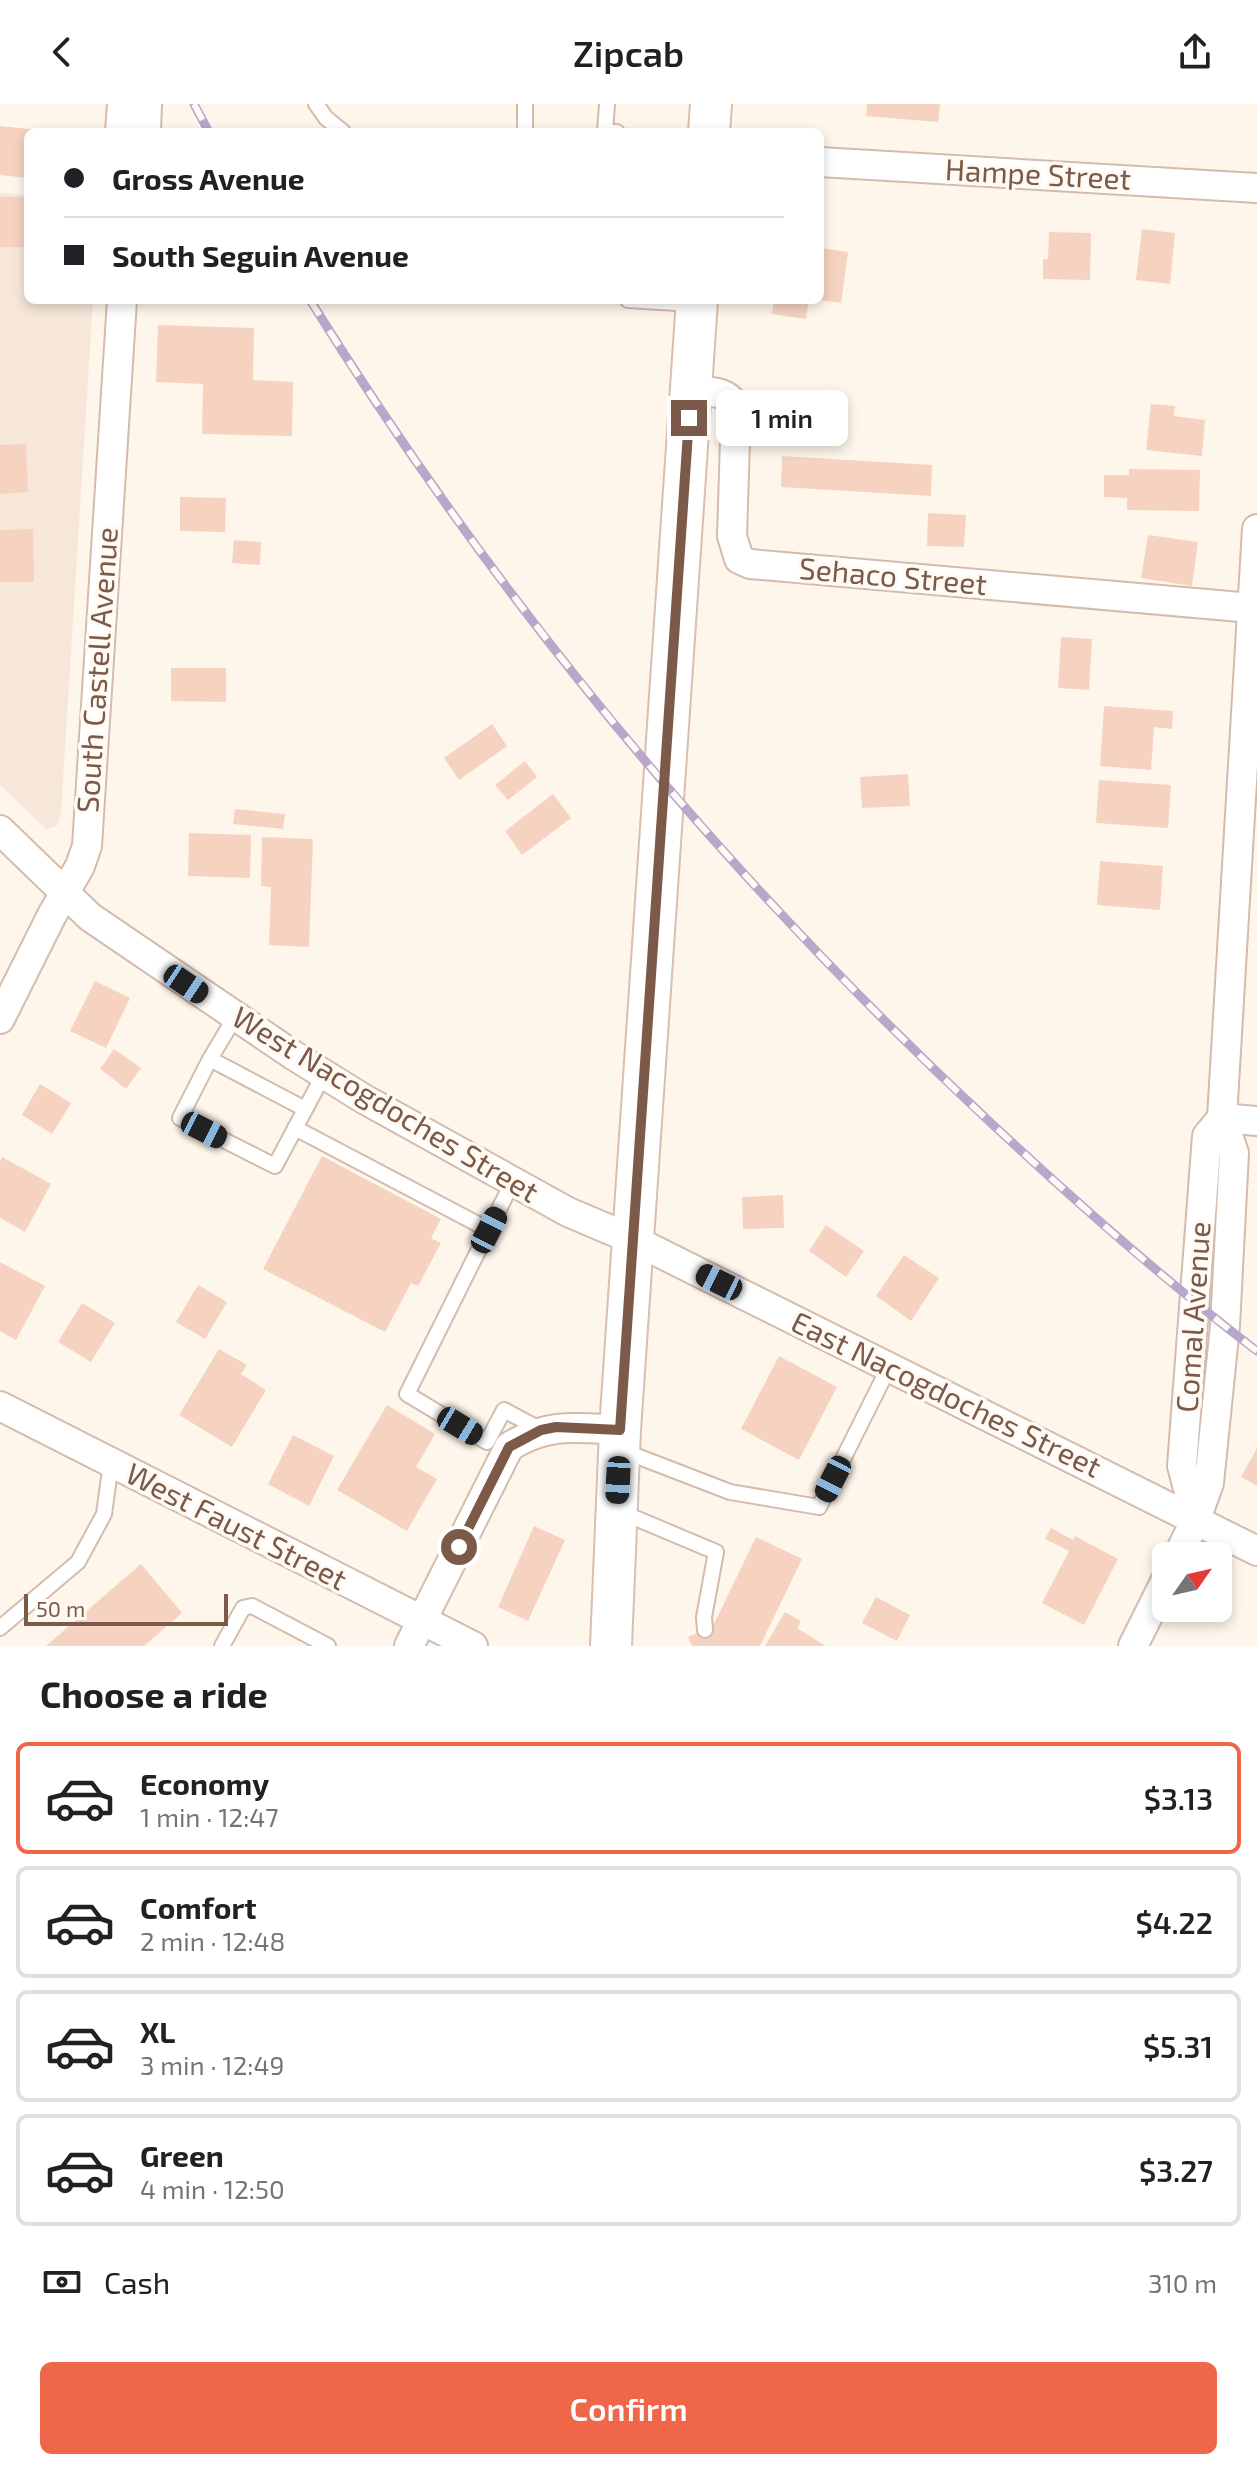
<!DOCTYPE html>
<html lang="en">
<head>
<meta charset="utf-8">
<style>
  :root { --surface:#fff; --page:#f2f2f2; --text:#202124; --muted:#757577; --line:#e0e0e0; --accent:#ef6649 }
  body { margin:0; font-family:"Exo 2",sans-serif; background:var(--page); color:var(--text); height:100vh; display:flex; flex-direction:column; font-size:30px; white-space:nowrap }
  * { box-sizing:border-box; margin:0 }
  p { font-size:26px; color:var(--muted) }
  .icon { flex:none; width:44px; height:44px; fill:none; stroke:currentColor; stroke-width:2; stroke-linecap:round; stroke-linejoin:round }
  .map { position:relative; height:1542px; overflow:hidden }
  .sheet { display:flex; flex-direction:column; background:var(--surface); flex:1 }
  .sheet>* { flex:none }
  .hud { position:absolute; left:24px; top:24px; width:800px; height:176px; border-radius:12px; box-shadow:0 4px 12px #0003; display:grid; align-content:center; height:176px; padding:0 40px; background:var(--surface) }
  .needle { width:52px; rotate:56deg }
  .controls { position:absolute; left:1152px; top:1438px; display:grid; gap:16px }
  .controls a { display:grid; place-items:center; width:80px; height:80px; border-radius:12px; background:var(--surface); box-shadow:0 4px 12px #0003; font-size:40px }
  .scale { position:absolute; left:24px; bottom:20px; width:204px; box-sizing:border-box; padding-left:8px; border:4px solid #7c5a4a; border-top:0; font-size:22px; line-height:28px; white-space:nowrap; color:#7c5a4a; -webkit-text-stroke:6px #fffaf3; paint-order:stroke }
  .end { position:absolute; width:36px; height:36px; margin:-18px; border:10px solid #7c5a4a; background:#fff; box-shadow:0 0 0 4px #fff }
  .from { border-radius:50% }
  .bubble { position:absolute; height:56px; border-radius:12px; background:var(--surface); box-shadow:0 4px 12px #0003; font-size:26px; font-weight:600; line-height:56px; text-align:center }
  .car { position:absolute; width:24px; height:48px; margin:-24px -12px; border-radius:10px; box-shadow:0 0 6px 2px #0007; background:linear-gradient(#222 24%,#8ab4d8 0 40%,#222 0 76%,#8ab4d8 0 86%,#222 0) }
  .hud b { display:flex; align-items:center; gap:28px; height:76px; font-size:30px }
  .hud b+b { border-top:2px solid var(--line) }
  .hud i { width:20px; height:20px; background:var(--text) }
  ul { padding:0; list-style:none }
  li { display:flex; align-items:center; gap:24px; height:112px; margin:0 16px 12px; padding:0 24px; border:4px solid var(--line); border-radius:12px }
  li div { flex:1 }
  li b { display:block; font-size:30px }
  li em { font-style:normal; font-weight:600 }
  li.on { border-color:var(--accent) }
  li>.icon { width:72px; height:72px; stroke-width:1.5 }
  h2 { padding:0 40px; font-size:36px; line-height:96px }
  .pay { display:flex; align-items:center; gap:20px; height:88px; padding:0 40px; font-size:30px }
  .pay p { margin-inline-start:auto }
  .action { display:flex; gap:16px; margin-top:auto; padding:16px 40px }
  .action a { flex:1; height:92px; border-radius:12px; background:var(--accent); color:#fff; font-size:32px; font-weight:600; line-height:92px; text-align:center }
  header { display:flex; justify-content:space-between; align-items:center; height:104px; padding:0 40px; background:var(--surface); font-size:36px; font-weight:600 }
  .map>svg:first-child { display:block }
</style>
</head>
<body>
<header><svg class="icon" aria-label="back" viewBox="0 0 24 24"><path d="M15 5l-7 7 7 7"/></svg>Zipcab<svg class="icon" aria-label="share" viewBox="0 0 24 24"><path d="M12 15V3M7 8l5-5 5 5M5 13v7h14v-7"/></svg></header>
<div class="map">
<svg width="1257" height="1542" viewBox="0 0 1257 1542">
  <rect width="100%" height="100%" fill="#fef6eb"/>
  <path fill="#f6e7d9" d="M0,89L28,91V196H93L61,709L57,722L46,725L0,681Z"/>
  <g fill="#f6d3c0">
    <path d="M867,0H940L938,18L866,12Z"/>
    <path d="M0,22L39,26V28H28V74L0,71Z"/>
    <path d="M0,93H27L28,143H0Z"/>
    <path d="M1142,125L1175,129L1170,180L1136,176Z"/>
    <path d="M1049,128L1091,129L1090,176L1043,175V155H1048Z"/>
    <path d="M820,144L848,148L841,199L820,196Z"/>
    <path d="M774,196H809L806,215L772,210Z"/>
    <path d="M158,221L254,224L253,276L293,278L292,332L202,330L203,280L156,278Z"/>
    <path d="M1151,300L1175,302L1174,312L1205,316L1202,352L1146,346Z"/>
    <path d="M26,340L28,388L0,390V341Z"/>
    <path d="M782,352L932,361L931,392L781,383Z"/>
    <path d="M1129,365L1200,366L1199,407L1127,406V394L1104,393V371H1129Z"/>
    <path d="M180,393L226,394L225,428L180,427Z"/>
    <path d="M928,409L966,411L964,443L927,442Z"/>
    <path d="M33,425L34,478H0V426Z"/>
    <path d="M1148,431L1198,438L1192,482L1141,474Z"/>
    <path d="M234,436L261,438L260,461L232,459Z"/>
    <path d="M1061,533L1092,535L1089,586L1058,584Z"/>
    <path d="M171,564H226V598L171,597Z"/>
    <path d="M1104,602L1173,607L1172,625L1154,623L1151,666L1100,662Z"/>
    <path d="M492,620L507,642L459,676L444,654Z"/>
    <path d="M525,657L537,673L508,696L495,681Z"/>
    <path d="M908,670L910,702L862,704L860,673Z"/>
    <path d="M1099,676L1171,681L1168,724L1096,719Z"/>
    <path d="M553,690L571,714L522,751L505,727Z"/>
    <path d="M235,705L285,710L283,725L233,720Z"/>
    <path d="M189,729L251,731L250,774L188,772Z"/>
    <path d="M262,733L313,735L309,843L269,841L271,783L261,782Z"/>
    <path d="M1100,757L1163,762L1160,806L1097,801Z"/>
    <path d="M95,877L130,894L106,944L70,927Z"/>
    <path d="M114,945L141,964L126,985L100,965Z"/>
    <path d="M40,980L71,999L52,1030L22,1011Z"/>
    <path d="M322,1052L441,1115L431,1134L441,1139L418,1182L411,1179L385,1228L263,1165Z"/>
    <path d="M2,1053L51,1080L25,1128L0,1114V1058Z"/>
    <path d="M783,1091L784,1124L743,1125L742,1093Z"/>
    <path d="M826,1121L864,1147L846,1173L809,1147Z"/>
    <path d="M904,1151L939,1174L911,1217L876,1192Z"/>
    <path d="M0,1158L45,1182L16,1236L0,1227Z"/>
    <path d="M198,1181L227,1198L205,1235L176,1218Z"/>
    <path d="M82,1199L115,1219L91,1258L58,1238Z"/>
    <path d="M219,1245L247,1261L241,1270L266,1286L232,1343L179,1311Z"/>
    <path d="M779,1252L837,1283L799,1356L741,1325Z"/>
    <path d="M387,1301L435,1330L416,1363L437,1375L407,1427L337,1386Z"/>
    <path d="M293,1331L334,1352L309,1402L268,1380Z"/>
    <path d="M1257,1344V1382L1241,1373Z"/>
    <path d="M534,1422L565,1436L528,1517L498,1503Z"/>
    <path d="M1051,1424L1073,1436L1075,1432L1118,1455L1084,1521L1042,1499L1069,1447L1045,1435Z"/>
    <path d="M756,1433L802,1455L760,1542H692L688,1533L713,1522Z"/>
    <path d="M141,1460L182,1509L144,1542H46Z"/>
    <path d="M876,1493L910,1511L897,1537L862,1519Z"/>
    <path d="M785,1508L801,1517L797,1524L826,1542H765Z"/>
  </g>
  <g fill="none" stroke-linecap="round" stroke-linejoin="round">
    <g stroke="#d3bcae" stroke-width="18">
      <g id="lane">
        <path d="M316,0L326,14L343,28"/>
        <path d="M607,0L605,28H617"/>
        <path d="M525,28V0"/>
        <path d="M628,196L693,200"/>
        <path d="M235,913L210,955L180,1014L275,1062L324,970"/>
        <path d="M210,955L305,1005"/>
        <path d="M295,1024L489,1126"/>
        <path d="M513,1077L407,1290L487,1338L504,1306L541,1326"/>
        <path d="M621,1346L730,1388L819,1403L889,1263"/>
        <path d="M621,1408L716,1448L704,1513L705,1526"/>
        <path d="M0,1524L78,1458L104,1410L111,1359"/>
        <path d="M222,1542L243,1504L252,1502L328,1542"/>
      </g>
    </g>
    <g stroke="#d3bcae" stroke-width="32">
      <g id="street">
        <path d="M120,28L122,0"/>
        <path d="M146,28L147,0"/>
        <path d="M820,58L1257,84"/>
        <path d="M691,287C709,288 728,285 736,305L732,432L739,455L750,460L1252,504"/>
        <path d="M0,726L90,813L293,951L364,995L568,1108L634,1136L1257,1447"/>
        <path d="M0,915L52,811L80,762L87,742L122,196"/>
        <path d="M1222,1014L1257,1017"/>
        <path d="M0,1302L473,1542"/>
        <path d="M1196,1415L1182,1362L1207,1032L1222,1014"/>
        <path d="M1178,1452L1196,1415L1209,1379L1225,1222L1234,1049L1222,1014L1257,425"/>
        <path d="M409,1542L509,1343C547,1318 577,1324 620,1326"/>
        <path d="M1133,1542L1166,1476"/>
      </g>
    </g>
    <g stroke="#d8bfae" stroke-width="44">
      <g id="secondary">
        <path d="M709,28L711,0"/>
        <path d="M611,1542L620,1326L697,196"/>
      </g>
    </g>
    <use href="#lane" stroke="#fff" stroke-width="14"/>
    <use href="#street" stroke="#fff" stroke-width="28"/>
    <use href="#secondary" stroke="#fff" stroke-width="40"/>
    <g stroke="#b8a6cb" stroke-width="9">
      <g id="rail">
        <path d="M194,0L209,28"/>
        <path d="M310,196C499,500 729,776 991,1019C1077,1099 1164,1176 1257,1247"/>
      </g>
    </g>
    <use href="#rail" stroke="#fffaf3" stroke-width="6" stroke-dasharray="18" stroke-linecap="butt"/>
  </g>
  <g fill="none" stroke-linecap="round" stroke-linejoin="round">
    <path stroke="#7c5a4a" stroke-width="10" d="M459,1443L509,1343L541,1326L556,1323L620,1326L689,314"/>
  </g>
  <g text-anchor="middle" stroke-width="7" stroke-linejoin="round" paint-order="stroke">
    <g font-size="30" fill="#7c5a4a" stroke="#fffaf3">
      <text transform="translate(1038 71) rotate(3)" y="10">Hampe Street</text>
      <text transform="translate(893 473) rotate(5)" y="10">Sehaco Street</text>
      <text transform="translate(98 566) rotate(-86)" y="10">South Castell Avenue</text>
      <text transform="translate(385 1001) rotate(31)" y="10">West Nacogdoches Street</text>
      <text transform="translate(1194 1213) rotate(-86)" y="10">Comal Avenue</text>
      <text transform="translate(946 1291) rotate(26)" y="10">East Nacogdoches Street</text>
      <text transform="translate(236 1423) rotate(27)" y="10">West Faust Street</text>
    </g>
  </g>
</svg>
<div class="controls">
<a><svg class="needle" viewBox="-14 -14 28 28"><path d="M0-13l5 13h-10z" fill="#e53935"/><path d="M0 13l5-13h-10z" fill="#757577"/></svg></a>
</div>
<div class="scale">50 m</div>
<i class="end from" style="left:459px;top:1443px"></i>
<i class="end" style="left:689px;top:314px"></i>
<div class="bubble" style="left:716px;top:286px;width:132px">1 min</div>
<i class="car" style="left:186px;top:880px;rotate:124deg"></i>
<i class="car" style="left:204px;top:1026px;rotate:117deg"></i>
<i class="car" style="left:489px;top:1126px;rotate:27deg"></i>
<i class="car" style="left:719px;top:1178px;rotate:296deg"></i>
<i class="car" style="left:460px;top:1322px;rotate:121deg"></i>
<i class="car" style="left:833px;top:1375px;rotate:207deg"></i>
<i class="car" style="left:618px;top:1376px;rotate:183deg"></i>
<div class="hud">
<b><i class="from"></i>Gross Avenue</b>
<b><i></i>South Seguin Avenue</b>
</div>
</div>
<section class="sheet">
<h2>Choose a ride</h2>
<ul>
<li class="on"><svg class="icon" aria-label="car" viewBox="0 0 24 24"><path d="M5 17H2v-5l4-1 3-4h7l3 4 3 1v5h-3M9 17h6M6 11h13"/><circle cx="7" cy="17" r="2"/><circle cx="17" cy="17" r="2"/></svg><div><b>Economy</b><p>1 min · 12:47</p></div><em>$3.13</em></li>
<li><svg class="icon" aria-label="car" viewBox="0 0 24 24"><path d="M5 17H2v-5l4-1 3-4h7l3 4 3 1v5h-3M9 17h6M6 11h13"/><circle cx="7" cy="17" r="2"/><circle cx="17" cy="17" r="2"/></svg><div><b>Comfort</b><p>2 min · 12:48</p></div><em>$4.22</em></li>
<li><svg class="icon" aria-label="car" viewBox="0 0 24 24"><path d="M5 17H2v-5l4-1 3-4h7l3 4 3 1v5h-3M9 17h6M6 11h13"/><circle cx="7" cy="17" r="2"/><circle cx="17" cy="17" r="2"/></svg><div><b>XL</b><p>3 min · 12:49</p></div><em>$5.31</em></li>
<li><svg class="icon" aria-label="car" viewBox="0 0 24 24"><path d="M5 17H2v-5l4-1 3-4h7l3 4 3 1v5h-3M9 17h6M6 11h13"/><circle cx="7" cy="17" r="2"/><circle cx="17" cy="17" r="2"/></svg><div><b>Green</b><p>4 min · 12:50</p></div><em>$3.27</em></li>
</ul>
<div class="pay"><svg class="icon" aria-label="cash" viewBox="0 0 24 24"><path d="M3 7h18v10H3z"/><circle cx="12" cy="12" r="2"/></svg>Cash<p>310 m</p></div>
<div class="action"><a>Confirm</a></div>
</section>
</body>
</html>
